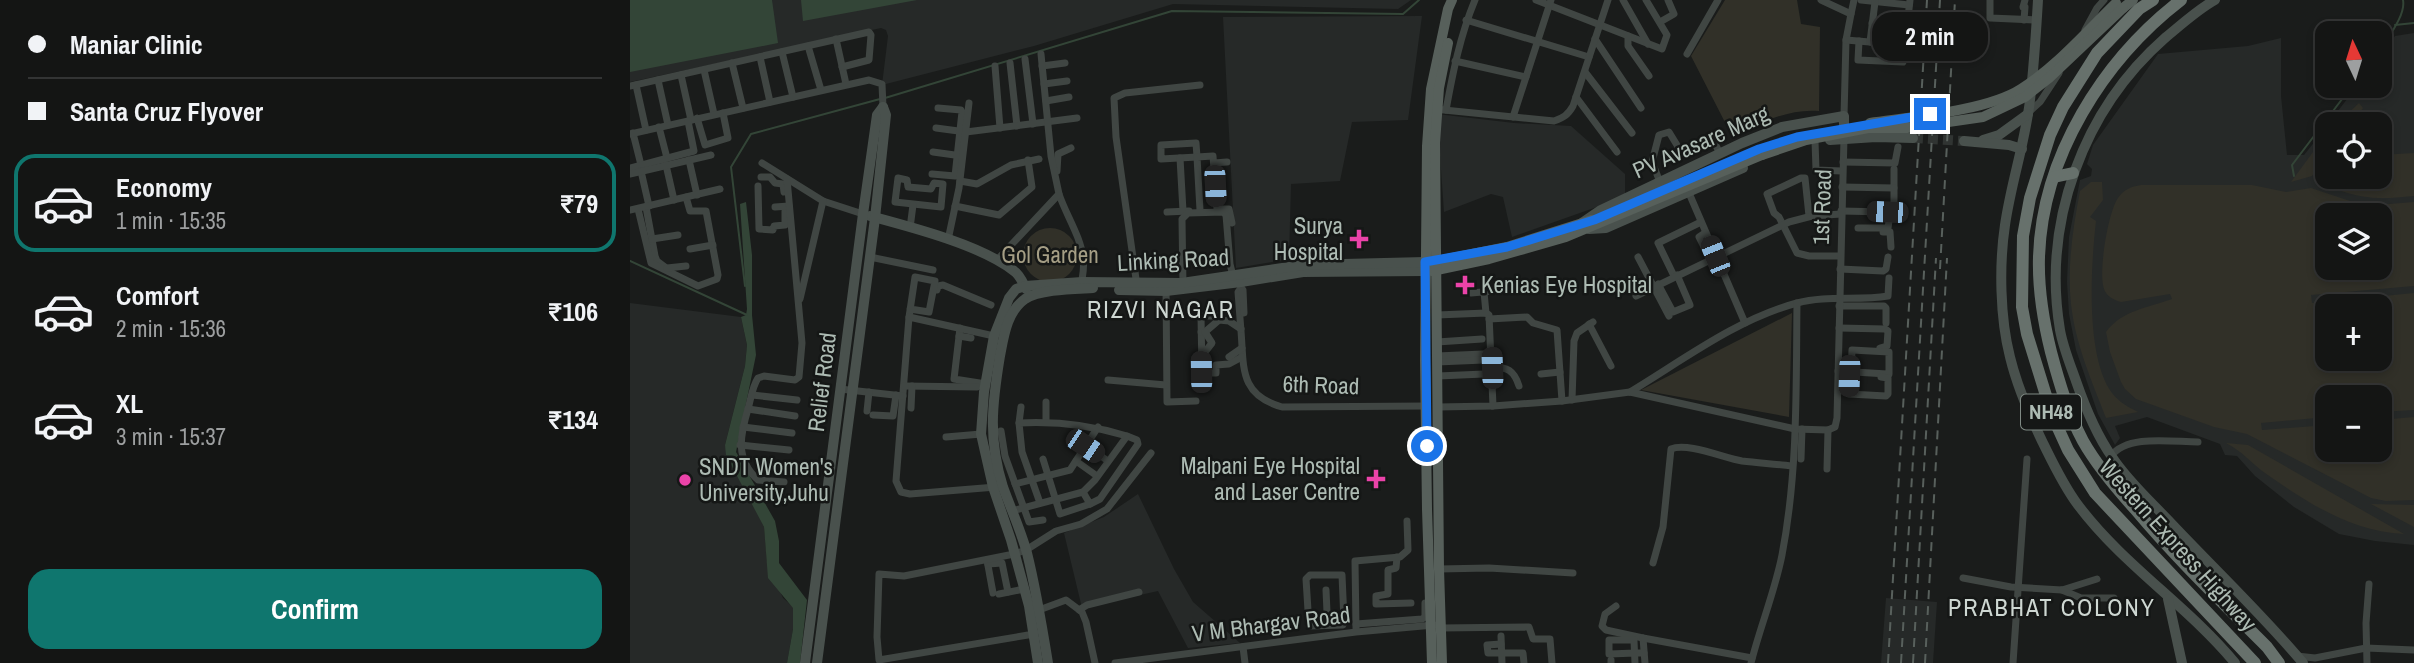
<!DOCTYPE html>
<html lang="en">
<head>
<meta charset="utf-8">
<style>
  :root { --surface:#141514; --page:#212222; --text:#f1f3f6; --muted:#9d9fa0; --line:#333434; --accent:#0f766e }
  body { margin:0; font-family:"Archivo Narrow",sans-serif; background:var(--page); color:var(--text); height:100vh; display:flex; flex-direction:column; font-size:26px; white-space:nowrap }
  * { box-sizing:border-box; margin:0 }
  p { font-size:23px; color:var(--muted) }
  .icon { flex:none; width:38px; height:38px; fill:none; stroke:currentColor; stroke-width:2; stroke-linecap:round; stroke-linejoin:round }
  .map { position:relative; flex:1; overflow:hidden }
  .drawer { display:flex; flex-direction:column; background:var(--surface); width:630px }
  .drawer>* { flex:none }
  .hud { display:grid; align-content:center; height:154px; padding:0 28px; background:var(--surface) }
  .needle { width:46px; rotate:356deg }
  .tools { position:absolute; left:1685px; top:21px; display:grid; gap:14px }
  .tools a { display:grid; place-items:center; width:77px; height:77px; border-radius:14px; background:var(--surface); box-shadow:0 4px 10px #0003,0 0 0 2px var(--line); font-size:35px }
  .end { position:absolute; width:32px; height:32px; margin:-16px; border:9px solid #1a73e8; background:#fff; box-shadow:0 0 0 4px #fff }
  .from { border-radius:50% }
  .bubble { position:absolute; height:49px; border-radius:21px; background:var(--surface); box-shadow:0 4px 10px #0003,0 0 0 2px var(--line); font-size:23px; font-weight:700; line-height:49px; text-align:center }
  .car { position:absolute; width:21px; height:42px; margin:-21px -10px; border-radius:9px; box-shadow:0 0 5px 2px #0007; background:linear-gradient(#222 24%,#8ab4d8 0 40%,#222 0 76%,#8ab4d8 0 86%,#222 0) }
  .hud b { display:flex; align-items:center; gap:24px; height:66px; font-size:26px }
  .hud b+b { border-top:2px solid var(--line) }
  .hud i { width:18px; height:18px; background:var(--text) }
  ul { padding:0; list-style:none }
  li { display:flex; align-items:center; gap:21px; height:98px; margin:0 14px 10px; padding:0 14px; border:4px solid transparent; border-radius:21px }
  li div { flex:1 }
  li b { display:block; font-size:26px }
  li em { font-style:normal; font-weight:700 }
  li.current { border-color:var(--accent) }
  li>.icon { width:63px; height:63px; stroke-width:1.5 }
  .cta { display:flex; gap:14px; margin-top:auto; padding:14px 28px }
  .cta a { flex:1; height:80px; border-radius:21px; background:var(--accent); color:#fff; font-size:28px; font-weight:700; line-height:80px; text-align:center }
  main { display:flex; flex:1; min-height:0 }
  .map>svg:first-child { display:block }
</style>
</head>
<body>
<main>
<section class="drawer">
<div class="hud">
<b><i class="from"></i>Maniar Clinic</b>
<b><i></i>Santa Cruz Flyover</b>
</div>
<ul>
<li class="current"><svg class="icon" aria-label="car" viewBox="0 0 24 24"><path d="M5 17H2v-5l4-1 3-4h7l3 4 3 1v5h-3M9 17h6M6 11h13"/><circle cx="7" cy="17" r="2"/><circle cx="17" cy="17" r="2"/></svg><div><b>Economy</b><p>1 min · 15:35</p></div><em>₹79</em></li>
<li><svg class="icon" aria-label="car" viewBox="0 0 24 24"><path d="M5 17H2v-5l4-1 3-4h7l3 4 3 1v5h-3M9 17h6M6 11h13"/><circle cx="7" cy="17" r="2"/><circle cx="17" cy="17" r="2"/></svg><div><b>Comfort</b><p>2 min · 15:36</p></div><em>₹106</em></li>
<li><svg class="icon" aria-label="car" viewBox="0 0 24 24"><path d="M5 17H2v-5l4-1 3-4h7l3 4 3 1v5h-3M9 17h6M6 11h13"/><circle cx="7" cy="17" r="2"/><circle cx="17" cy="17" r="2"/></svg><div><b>XL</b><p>3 min · 15:37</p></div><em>₹134</em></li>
</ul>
<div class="cta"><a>Confirm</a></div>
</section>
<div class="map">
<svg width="1784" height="663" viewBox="0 0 1784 663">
  <rect width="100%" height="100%" fill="#1a1c1b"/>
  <g fill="#262928" fill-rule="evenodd">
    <path d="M0,0H781L768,9L543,4L404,46L252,85L258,36L256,30L251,28L0,82Z"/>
    <path d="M792,16L778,120L722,122L710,181L661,184L659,259L606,268L593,17Z"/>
    <path d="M1784,33V545L1745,541L1709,534L1664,507L1625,476L1607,456L1595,455L1590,444L1517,417L1485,426L1490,438L1485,445L1468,414L1446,350L1439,314L1437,282L1439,237L1450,180L1461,176L1462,169L1457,164L1463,145L1528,54L1618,46L1651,38V96L1657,155H1674L1698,125V177H1750V124H1698L1727,86H1750V55L1765,36ZM1698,215H1750V268H1698ZM1698,306H1750V359H1698ZM1698,397H1750V450H1698Z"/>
    <path d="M807,114L884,123L941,126L995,174V197L882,237L873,197L861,194L814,212Z"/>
    <path d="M0,303L111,317L117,345L115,366L95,445L134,527L137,562L153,598L163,607V629L157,663H0Z"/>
    <path d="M508,494L544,569L563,602L610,643L558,648L528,591L452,608L434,533L474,517Z"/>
    <path d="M1256,598L1307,602L1303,663H1251Z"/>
  </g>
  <g fill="#313028" fill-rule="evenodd">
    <path d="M1095,0H1167L1171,24L1190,27L1189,111C1159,108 1129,124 1101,134L1061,56Z"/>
    <path d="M1729,103L1733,108L1721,124H1707Z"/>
    <path d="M1697,133V155L1682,176L1661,182Z"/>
    <path d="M1784,153V196C1754,199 1737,200 1708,190L1712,177H1750V155Z"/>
    <path d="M1461,182H1472L1473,200L1460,217L1466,221C1461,265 1455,356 1482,393C1489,402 1498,407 1508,412L1476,418C1462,382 1445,343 1441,304C1437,267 1443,227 1450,191Z"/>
    <path d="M1511,185H1622L1656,192L1681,188L1735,206L1784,202V286L1681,295L1682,303L1784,293V410L1750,412V397H1698L1697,417L1631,423L1632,430L1697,425L1698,450H1750V420L1784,417V500L1756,501L1741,498L1617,434L1584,427L1506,399L1495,389L1491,382L1480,352L1476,332C1492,310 1518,308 1542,299L1540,294L1491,302C1484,300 1477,297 1474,289C1468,273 1478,212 1488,198C1494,189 1501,187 1511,185ZM1698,215H1750V268H1698ZM1698,306H1750V359H1698Z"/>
    <circle cx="420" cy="255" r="27"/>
    <path d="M1162,313L1159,417L1011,390Z"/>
    <path d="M1596,443L1618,445L1774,534C1720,531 1678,503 1635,473C1621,463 1612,451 1596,443Z"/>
    <path d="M1741,504L1784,505V527Z"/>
  </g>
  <g fill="#334537">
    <path d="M0,0H142L148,43L0,72Z"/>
    <path d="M171,0H287L173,21Z"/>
    <path d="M116,202L122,255V315L126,355L106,452L145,521L149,541V563L177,600L170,663H157L163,629V608L138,578L134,527L96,455L95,445L115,366L117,345L111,317L116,315L117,309L110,204Z"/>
  </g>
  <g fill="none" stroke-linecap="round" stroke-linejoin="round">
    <g stroke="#334537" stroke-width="2">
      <path d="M1765,25L1784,23"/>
      <path d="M1750,51C1758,37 1776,15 1773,0"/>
      <path d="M255,98L542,11L773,14L789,0"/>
      <path d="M1664,176L1662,165L1722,86"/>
      <path d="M0,261L117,315"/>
      <path d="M115,286L101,167L121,134L250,99"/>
    </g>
    <path stroke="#303432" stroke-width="7" stroke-dasharray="7 3.5" stroke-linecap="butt" d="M697,612L698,620"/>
    <path stroke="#303432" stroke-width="10" stroke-dasharray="10 5" stroke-linecap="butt" d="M1283,138L1334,141"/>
    <g stroke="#404643" stroke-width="7">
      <path d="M906,0L1032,49L1037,35L1016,0"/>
      <path d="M993,0L1018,44"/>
      <path d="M1191,0L1221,14L1216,40L1214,116"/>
      <path d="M1231,0L1279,5"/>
      <path d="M1360,0V18L1407,20"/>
      <path d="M1221,14L1224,0"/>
      <path d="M836,20L959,57"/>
      <path d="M1394,20L1395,7H1393L1395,0"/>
      <path d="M1030,22L1044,14L1038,0"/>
      <path d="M1242,23L1263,25"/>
      <path d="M1455,30L1467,8L1474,0"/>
      <path d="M998,36V46L1019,76"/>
      <path d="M206,39L216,84"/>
      <path d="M965,39L1011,108"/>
      <path d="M1216,40L1275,45"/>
      <path d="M1229,41L1228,60L1273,62L1280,0"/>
      <path d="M1240,42L1245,2"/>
      <path d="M178,46L191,90"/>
      <path d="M152,52L163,97"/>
      <path d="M1057,54L1088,0"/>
      <path d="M130,57L140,102"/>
      <path d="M395,59L403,124"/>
      <path d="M825,61L896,77"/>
      <path d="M102,63L113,108"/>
      <path d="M380,63L387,126"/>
      <path d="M365,66L370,128"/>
      <path d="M412,66L435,63"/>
      <path d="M74,70L84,114"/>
      <path d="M955,72L1002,133"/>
      <path d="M51,75L61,120"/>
      <path d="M28,80L38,125"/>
      <path d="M414,84L437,81"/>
      <path d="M6,85L16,130"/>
      <path d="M0,86L239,32L241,35L239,60L212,67"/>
      <path d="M946,97L987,152"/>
      <path d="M416,101L439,97"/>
      <path d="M804,109L924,121C933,118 938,115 943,106L978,0"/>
      <path d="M816,110C823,72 830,36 845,0"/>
      <path d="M1398,113L1410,102L1429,73"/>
      <path d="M883,117L921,0"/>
      <path d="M67,118L75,145L98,138L93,113"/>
      <path d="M29,127L37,158"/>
      <path d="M306,128L336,132L447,118"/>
      <path d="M3,133L11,165"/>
      <path d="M0,134L239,80L252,84L253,107"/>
      <path d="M1185,141L1186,170L1212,171"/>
      <path d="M566,143L567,157L531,159V145Z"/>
      <path d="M303,152L332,156"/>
      <path d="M550,158L553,211"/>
      <path d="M59,160L67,195"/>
      <path d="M1213,162L1265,163L1268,147"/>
      <path d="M132,163L193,201L233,214"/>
      <path d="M584,163L597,162"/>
      <path d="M36,165L44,200"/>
      <path d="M0,168L64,151L58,121"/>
      <path d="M11,171L19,206"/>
      <path d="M427,171L428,154L441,148"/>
      <path d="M0,174L81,155"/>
      <path d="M302,174L325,176L332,112L331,110L308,108"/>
      <path d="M131,177H140L145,183L153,184L154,192"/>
      <path d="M268,178L277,180L278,187L301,189L304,183L313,184L311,207L265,202Z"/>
      <path d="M330,181L347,184L381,165L409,159"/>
      <path d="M1030,182L1022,162L1029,135L1039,132L1050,150L1082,137L1090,154"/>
      <path d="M128,186L129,229L143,230L144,226L155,225V211"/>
      <path d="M1212,187L1264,188V169"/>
      <path d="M1059,193L1115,323"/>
      <path d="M429,194C436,215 451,237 453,258C455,268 452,277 451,287"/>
      <path d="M325,206L369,215L402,187L398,160"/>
      <path d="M16,207L25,256L27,261L35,267"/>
      <path d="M145,207L159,206"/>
      <path d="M1251,208H1260L1264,205V188"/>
      <path d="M8,209L21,263L68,286L87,279L88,275L76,211H60L56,197"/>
      <path d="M588,209H599L602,223"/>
      <path d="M0,210L90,189"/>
      <path d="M570,210L567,157L583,156L587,209"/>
      <path d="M1211,211L1257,212L1260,214L1258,228H1228"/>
      <path d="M537,212L559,211"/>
      <path d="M1179,216L1175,178H1171L1137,194L1144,213L1149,217L1167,253L1179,256H1210"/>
      <path d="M280,228L283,205"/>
      <path d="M1253,232H1260L1261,247"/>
      <path d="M1075,233L1069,237L1077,253"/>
      <path d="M22,239L48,235"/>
      <path d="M318,240L329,188L339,103"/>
      <path d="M60,249L83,245"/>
      <path d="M240,257L303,270"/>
      <path d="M1008,257L1039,316"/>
      <path d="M367,260L429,194L421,156L411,54"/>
      <path d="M37,268L56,266"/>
      <path d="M1210,269L1253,271L1256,269L1258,257"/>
      <path d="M1044,276L1028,243L1071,222"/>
      <path d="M611,278V288L608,292C609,306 610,318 611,331C614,367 609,395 652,407L796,406"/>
      <path d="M1028,284L1043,312L1060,305L1047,275"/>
      <path d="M507,286L486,137L484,98L495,93L570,85"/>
      <path d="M553,286L552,219L558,213L593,212L596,215L600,264L603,276"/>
      <path d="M536,288L537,402L566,401"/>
      <path d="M611,288L613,290L614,313"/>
      <path d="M307,290L308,286L313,285L361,305"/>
      <path d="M854,292L856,313"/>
      <path d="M841,293L864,291"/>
      <path d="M1006,296L1159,222L1182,216L1211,214"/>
      <path d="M170,299L193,201"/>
      <path d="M1209,306H1254L1256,308V323"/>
      <path d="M807,315L856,313L859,315L863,406"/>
      <path d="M279,317L285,277L305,281L299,312L280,309"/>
      <path d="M859,319L897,317L903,323L927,330L932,401"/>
      <path d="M959,324L981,366"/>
      <path d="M330,328L324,379L356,384"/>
      <path d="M1209,328L1255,329L1258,331L1257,346L1250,348"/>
      <path d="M611,329L599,321L589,320V316H571L572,373H586V365L599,364L612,357"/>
      <path d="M571,332H575L589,320"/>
      <path d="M329,336L341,338"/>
      <path d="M364,336L279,317L266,481L271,492L280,494L366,487"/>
      <path d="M807,342L852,339"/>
      <path d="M575,352L582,343L575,332"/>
      <path d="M807,356L853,354"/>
      <path d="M599,357L612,348"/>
      <path d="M807,362L854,360"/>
      <path d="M862,367C877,367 884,370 889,386"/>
      <path d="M1208,371C1225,372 1241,373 1257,374H1259V352L1222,350L1221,372"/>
      <path d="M911,374L930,372"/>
      <path d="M808,376L854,374"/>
      <path d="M1219,376V394L1256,396L1258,394V378L1251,377"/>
      <path d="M478,380L536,385"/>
      <path d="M274,386L347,387"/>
      <path d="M210,389L273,396"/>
      <path d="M1000,392C1053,360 1107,319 1167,303C1197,295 1228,301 1258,296L1259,278"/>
      <path d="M122,395L167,400"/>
      <path d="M942,400L944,341L947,333L963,322"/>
      <path d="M808,407L863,406L932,401L1000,392L1165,429L1198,430L1205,427L1207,418L1214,138"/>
      <path d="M281,408L282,386"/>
      <path d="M118,409L165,416"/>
      <path d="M237,411L239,392"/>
      <path d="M243,415L263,416L266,395"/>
      <path d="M416,422V402"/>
      <path d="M389,423L391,407"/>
      <path d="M113,427L162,433"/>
      <path d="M371,431L375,456L399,522L413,520"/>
      <path d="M316,437L351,434"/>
      <path d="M110,445L159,450"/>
      <path d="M455,445L478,461"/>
      <path d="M1481,456C1498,434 1542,442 1568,442"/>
      <path d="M413,459L430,514L460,504"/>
      <path d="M1171,459L1172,429"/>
      <path d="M446,461L467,476"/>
      <path d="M1197,469L1198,430"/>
      <path d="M154,482L128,480C105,459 110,436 118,409C121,399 122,387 128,378L134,376L165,380L169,377L172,343L157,179"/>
      <path d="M385,484L440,470L468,427"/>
      <path d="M453,492L460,504L470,499L508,444L507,440L497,436"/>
      <path d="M382,511L453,492L465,480L497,436C461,425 427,421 389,423L392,452L410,503"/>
      <path d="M767,557L766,568L758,570V594L746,596V604L781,603"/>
      <path d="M357,560L363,593"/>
      <path d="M1023,563L1033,527L1041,449C1057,442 1094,458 1112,461C1129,463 1146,464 1162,466"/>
      <path d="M358,564L372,563L378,592"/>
      <path d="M809,569L859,568L943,573"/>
      <path d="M680,575H712L714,621L713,625L679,626L676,579Z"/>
      <path d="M1333,578L1381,587L1432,590L1467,579"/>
      <path d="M696,590L697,612"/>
      <path d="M1432,590L1451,598H1484"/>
      <path d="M369,594L394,589"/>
      <path d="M986,606L975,614L972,626L976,630L1013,638L1015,663"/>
      <path d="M409,610L436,600L452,612L456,622L465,663"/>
      <path d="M449,610L457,605L509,592"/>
      <path d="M726,624L792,619L795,617V603"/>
      <path d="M726,628L725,561L770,557L778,550L777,521"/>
      <path d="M811,628L899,627L903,639H920L922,663"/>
      <path d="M404,634L249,660L247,637L249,574L274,576L384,554L396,550L426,531L451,524L477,509L521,453"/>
      <path d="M871,636L872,663"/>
      <path d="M1013,638L1122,658"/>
      <path d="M871,644L857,645L858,653H893L894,663"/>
      <path d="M613,647L615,663"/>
      <path d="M1667,656L1685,658L1736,648L1784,650"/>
      <path d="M981,660V663"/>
      <path d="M485,663L726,632L804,625"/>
      <path d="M1005,663L1004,641V640H979V654H980L1005,653H1014"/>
      <path d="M1121,663C1130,627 1145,591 1152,555C1168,472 1166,387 1167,303"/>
      <path d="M1383,663L1397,459"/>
      <path d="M1737,663L1736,623L1739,584"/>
    </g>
    <g stroke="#49514d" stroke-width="10">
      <path d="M1408,0C1406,33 1404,67 1400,100C1395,143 1381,183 1375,225C1369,265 1370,318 1380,357C1387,386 1399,414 1412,441C1423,463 1433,485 1448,505C1493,565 1558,606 1605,663"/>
      <path d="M1585,0C1567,10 1551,25 1535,38C1453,110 1412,222 1430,330C1433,347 1440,364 1446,381C1455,407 1466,434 1482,457C1497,480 1519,500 1538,520C1583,568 1631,613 1673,663"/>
      <path d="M1200,140L1246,137L1283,138"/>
      <path d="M1353,140L1369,135L1398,114"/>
      <path d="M1334,141L1379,145L1392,149"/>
      <path d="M240,216C281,227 351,245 384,271C390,275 393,283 396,289"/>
      <path d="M952,223L971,210L1112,143L1152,127L1214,116V138"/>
      <path d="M959,229L976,228L1113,168"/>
      <path d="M489,290L536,291L611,282L673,272L795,271"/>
      <path d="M1538,599L1552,663"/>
      <path d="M175,663L233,214L247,115L253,107"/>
      <path d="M187,663L245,218L256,115L253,107"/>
      <path d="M408,663L399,606L381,540L363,487L351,434L354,392L364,336L379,298L386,289L395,286L452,282L552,283L673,265L795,262"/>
      <path d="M418,663C412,626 406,589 397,553C391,531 381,509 373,487C358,440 362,404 370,356C374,335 377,312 395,299C410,289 446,289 463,288"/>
    </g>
    <g stroke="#57605b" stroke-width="10">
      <path d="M1493,8L1503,0"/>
      <path d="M802,262L877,247L962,220"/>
      <path d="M802,271L859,259L936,237L1132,155"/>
      <path d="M802,663L797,509L795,361L797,146L801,89L818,9L822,0"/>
      <path d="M812,663L809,569L805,143L809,88L818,43"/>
    </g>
    <g stroke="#67716c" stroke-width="12">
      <path d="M1523,0L1509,9L1467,53L1433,107L1420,135L1400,198L1393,236L1392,307L1397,334L1422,415L1438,450L1465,493L1625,663"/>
      <path d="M1551,0C1473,60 1412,157 1409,257C1408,289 1413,320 1421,352C1429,382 1438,413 1453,441C1467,466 1486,488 1505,509C1546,558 1592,602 1637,647L1649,663"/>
      <path d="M1424,177L1443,173"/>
    </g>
    <g stroke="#58605c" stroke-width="2" stroke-dasharray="9 7" stroke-linecap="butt">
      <path d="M1310,269L1325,0"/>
      <path d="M1258,663L1297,0"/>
      <path d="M1271,663L1310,0"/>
      <path d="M1283,663L1306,258"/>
      <path d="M1295,663L1317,258"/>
    </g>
    <g stroke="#57605b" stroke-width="10">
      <path d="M1240,123C1281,117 1357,111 1391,89C1426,67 1456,32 1486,3"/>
      <path d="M1132,155L1176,140L1238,128H1277L1353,117L1395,97L1419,78L1493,8"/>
    </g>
  </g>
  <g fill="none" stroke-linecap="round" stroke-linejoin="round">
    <path stroke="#1a73e8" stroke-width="9" d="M797,446L795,262L877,247L964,220L1129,149L1167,137L1300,114"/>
  </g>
  <g fill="#eb43a9" stroke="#151716" stroke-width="2.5">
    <path d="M725.5 228.5h7v7h7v7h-7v7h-7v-7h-7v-7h7z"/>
    <path d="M831.5 274.5h7v7h7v7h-7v7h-7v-7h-7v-7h7z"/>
    <path d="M742.5 468.5h7v7h7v7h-7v7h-7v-7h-7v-7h7z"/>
    <circle cx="55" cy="480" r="7"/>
  </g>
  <g text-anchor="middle" stroke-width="5" stroke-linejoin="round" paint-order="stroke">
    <rect fill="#151716" stroke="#7f8a84" stroke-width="2" x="1391" y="394.5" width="60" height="35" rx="5"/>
    <g font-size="21" font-weight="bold" fill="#adbbb3">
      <text x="1421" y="419">NH48</text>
    </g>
    <g font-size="23" fill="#adbbb3" stroke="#151716">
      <text transform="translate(1071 142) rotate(-24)" y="8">PV Avasare Marg</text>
      <text transform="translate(1192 207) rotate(-88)" y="8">1st Road</text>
      <text transform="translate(543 260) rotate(-3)" y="8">Linking Road</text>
      <text transform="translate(192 382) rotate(-83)" y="8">Relief Road</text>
      <text transform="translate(691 385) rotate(2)" y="8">6th Road</text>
      <text transform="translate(1548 545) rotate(48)" y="8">Western Express Highway</text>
      <text transform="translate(641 624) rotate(-7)" y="8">V M Bhargav Road</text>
    </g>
    <g font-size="23" fill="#adbbb3" stroke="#151716" text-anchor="end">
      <text x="713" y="234">Surya<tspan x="713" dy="26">Hospital</tspan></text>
      <text x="851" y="293" text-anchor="start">Kenias Eye Hospital</text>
      <text x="730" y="474">Malpani Eye Hospital<tspan x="730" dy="26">and Laser Centre</tspan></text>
      <text x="69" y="475" text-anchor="start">SNDT Women's<tspan x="69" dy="26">University,Juhu</tspan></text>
    </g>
    <g font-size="23" fill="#a59e85" stroke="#151716">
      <text x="420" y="263">Gol Garden</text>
    </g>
    <g font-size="24" letter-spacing="2" fill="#ced7d2" stroke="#151716">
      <text x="531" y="318">RIZVI NAGAR</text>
      <text x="1422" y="616">PRABHAT COLONY</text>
    </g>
  </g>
</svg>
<div class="tools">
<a><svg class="needle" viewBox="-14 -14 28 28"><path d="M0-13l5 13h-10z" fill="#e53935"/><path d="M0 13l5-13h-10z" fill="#9d9fa0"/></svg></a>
<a><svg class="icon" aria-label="locate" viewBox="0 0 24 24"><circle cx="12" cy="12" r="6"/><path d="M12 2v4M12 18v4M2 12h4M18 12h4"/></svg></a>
<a><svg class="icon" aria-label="layers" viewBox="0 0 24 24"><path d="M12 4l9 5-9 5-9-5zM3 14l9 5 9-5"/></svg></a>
<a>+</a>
<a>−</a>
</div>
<i class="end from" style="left:797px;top:446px"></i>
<i class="end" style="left:1300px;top:114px"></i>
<div class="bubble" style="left:1242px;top:12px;width:116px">2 min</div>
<i class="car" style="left:585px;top:186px;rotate:177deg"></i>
<i class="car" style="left:1257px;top:212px;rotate:272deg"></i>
<i class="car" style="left:1085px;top:256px;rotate:338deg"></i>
<i class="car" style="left:862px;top:368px;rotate:358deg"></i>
<i class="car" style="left:571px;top:372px;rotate:359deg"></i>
<i class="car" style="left:1219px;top:376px;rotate:182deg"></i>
<i class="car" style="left:455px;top:446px;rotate:124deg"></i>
</div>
</main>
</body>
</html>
